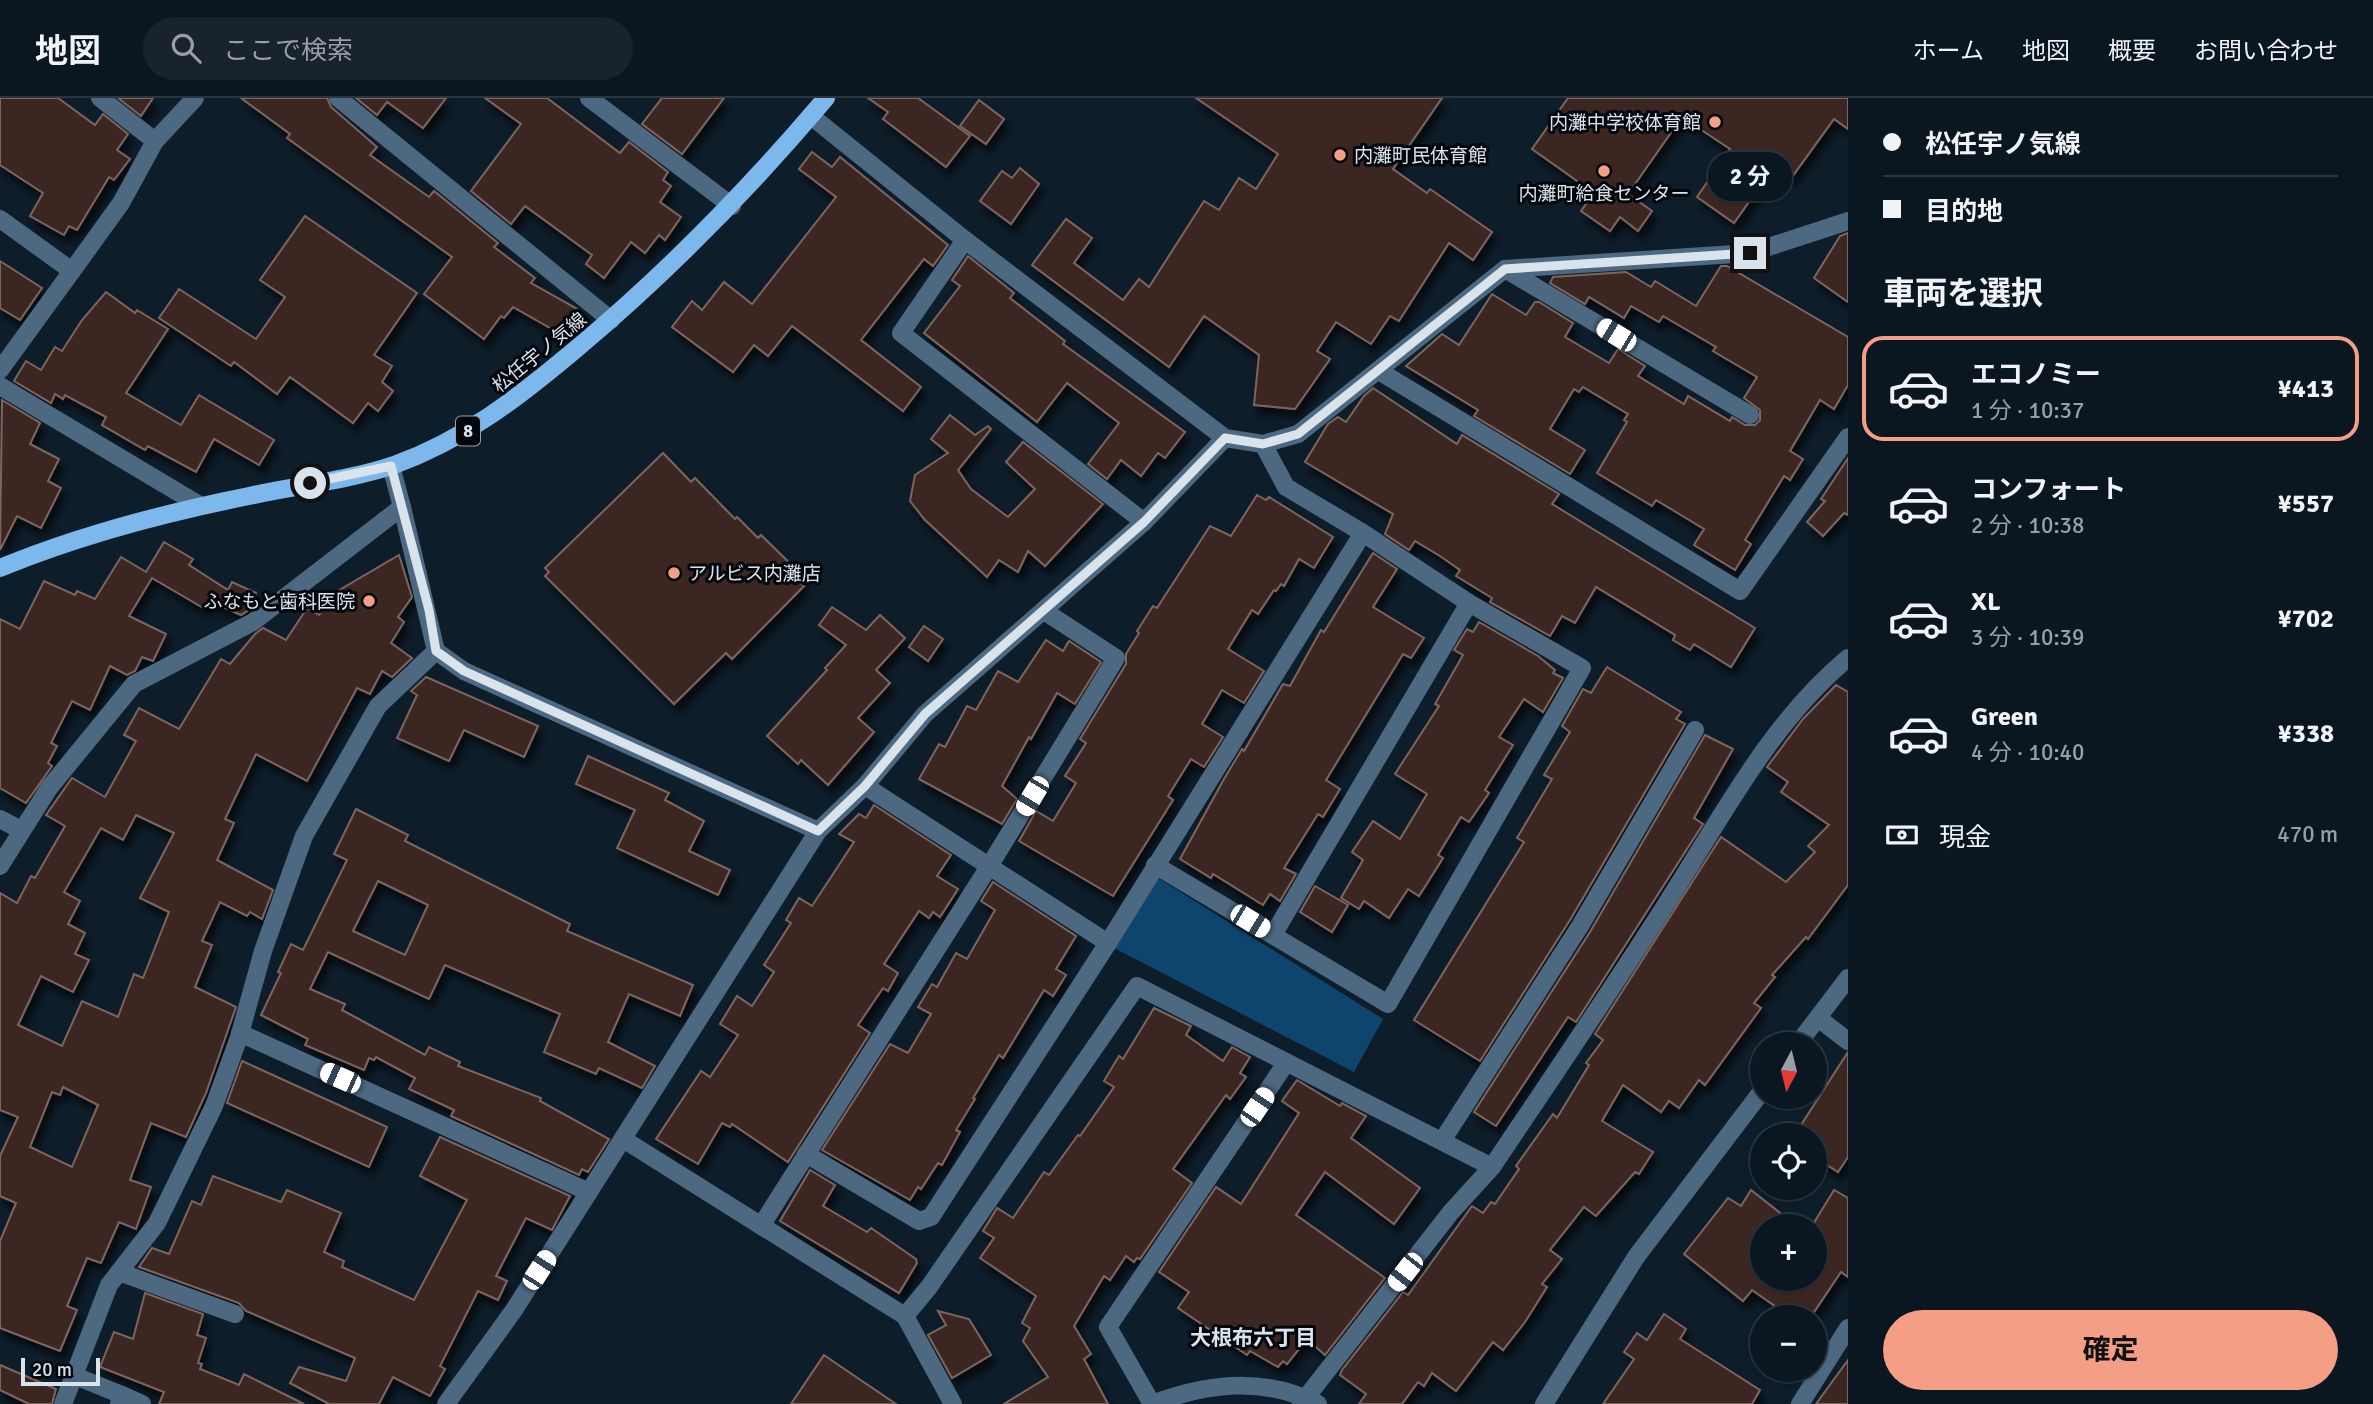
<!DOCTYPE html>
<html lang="ja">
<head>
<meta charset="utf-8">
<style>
  :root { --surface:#0a1620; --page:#18232d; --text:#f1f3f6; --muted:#999fa5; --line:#2a353e; --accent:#f49e86 }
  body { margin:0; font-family:Signika,"Noto Sans JP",sans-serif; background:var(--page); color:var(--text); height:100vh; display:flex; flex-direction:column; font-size:26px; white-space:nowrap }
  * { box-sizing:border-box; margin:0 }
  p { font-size:23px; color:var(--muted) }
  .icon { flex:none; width:38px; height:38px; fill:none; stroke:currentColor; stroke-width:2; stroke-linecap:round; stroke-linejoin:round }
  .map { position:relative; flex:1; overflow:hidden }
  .details { display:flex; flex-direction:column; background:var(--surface); width:525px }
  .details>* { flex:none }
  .banner { display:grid; align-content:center; height:154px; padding:0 35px; background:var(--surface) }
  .needle { width:46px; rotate:187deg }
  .tools { position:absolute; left:1750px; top:934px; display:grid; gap:14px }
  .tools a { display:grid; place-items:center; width:77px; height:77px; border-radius:50%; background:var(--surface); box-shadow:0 2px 5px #0004,0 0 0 2px var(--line); font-size:35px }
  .scale { position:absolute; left:21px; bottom:18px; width:79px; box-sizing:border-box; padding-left:7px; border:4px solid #d9e3ec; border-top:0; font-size:19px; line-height:24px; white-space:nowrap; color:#d9e3ec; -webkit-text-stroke:5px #03070c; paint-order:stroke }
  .end { position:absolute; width:32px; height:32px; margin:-16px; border:9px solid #d9e3ec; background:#111; box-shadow:0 0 0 4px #111 }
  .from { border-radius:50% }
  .bubble { position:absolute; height:49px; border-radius:24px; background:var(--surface); box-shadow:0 2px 5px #0004,0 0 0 2px var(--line); font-size:23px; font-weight:700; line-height:49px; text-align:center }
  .car { position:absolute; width:21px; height:42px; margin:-21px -10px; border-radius:9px; box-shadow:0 0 5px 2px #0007; background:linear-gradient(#fff 24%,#345 0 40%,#fff 0 76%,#345 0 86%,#fff 0) }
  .banner b { display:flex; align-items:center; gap:24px; height:66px; font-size:26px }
  .banner b+b { border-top:2px solid var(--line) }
  .banner i { width:18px; height:18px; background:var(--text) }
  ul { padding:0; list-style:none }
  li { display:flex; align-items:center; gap:21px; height:105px; margin:0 14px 10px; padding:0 21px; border:4px solid transparent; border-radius:21px }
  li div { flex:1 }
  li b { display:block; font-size:26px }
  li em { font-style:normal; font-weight:700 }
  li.selected { border-color:var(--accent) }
  li>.icon { width:63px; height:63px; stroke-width:1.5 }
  h2 { padding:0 35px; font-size:32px; line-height:84px }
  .pay { display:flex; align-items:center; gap:18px; height:77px; padding:0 35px; font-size:26px }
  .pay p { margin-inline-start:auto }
  .primary-button { display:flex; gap:14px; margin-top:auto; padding:14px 35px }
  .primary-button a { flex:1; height:80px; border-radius:42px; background:var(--accent); color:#111; font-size:28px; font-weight:700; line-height:80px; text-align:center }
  header { display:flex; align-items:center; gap:42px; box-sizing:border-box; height:98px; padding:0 35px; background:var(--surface); border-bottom:2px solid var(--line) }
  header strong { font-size:33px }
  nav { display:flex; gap:38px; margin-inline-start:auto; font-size:24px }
  .search { width:490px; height:63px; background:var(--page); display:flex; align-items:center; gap:18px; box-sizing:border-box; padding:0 24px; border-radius:38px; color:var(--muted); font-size:26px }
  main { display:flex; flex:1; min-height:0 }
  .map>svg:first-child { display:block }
</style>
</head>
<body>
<header>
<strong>地図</strong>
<div class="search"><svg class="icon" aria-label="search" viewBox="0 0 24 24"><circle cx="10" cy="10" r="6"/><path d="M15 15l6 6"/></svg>ここで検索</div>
<nav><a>ホーム</a><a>地図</a><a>概要</a><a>お問い合わせ</a></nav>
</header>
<main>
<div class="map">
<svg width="1848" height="1306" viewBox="0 0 1848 1306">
  <defs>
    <filter id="shadow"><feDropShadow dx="4.5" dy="8" stdDeviation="3.5" flood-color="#0009"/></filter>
  </defs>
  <rect width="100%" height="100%" fill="#0e1d2a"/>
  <path fill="#0e456e" d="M1158,780L1383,921L1354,974L1114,850Z"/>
  <g fill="#3b2721" stroke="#7d655e" stroke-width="2" fill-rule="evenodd" filter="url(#shadow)">
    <path d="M0,0H58L95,27L103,16L128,36L117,52L130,61L114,82L109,79L77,132L69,128L64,137L30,118L43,95L0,67Z"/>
    <path d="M118,0H153L141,18Z"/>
    <path d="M241,0H327L331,9L377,49L370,57L429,99L434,93L498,145L494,149L535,180L531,185L579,212L564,238L513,209L504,220L501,218L484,241L424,196L452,159L287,40L290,36Z"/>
    <path d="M356,0H446L423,30L387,4L377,17Z"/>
    <path d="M485,0H547L620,55L629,44L668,74L663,82L671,88L660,104L681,119L665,142L659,137L645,155L631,144L604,180L586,166L592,157L525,108L511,126L471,93L521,26Z"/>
    <path d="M662,0H724L682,56L642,26Z"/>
    <path d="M868,0H918L970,38L946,69L883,21L888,14Z"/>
    <path d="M1196,0H1442L1393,71L1427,95L1430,91L1492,134L1473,162L1449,145L1399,223L1390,218L1371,246L1336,224L1317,253L1330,261L1295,311L1254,307L1259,257L1204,218L1169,269L1032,167L1066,121L1092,140L1074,165L1123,202L1139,181L1149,189L1204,103L1219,112L1239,80L1256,91L1278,56Z"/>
    <path d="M1568,0H1848V31L1834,21L1792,79L1775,67L1734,125L1697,99L1730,51L1682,19L1628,96L1652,113L1638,133L1620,119L1610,133L1581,113L1594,95L1532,51Z"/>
    <path d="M979,2L1004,21L986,46L960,28Z"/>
    <path d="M812,54L832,69L840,59L948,147L933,168L924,161L861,242L921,289L903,313L792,228L768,258L754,247L733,274L672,229L692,203L702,212L724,184L752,206L836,99L799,71Z"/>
    <path d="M1020,70L1039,86L1011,126L980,103L1002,73L1012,80Z"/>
    <path d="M305,118L417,195L374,257L392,268L382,284L393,293L378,313L368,305L353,325L290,279L277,296L234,264L231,268L159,220L179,191L256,241L285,199L260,182Z"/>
    <path d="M1848,135V204L1814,180L1840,138Z"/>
    <path d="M968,158L1014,195L1010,200L1065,243L1063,246L1185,334L1165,360L1158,355L1141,378L1121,362L1107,381L1088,366L1119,325L1067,285L1037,324L924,235L960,188L952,182Z"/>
    <path d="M0,163L42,190L20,222L0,210Z"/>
    <path d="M1721,168H1727L1848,239V287L1834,311L1820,302L1790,353L1803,361L1790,382L1784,378L1745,442L1751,446L1735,472L1694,447L1704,431L1656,402L1652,408L1597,375L1627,324L1624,322L1628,316L1583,289L1579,294L1574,291L1550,331L1585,352L1570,376L1474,318L1478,312L1406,268L1442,236L1459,247L1492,196L1526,217L1535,204H1539L1573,225L1565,239L1609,265L1618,251L1645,268L1638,278L1684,306L1688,298L1730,323L1732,319L1745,327H1755L1760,322V312L1744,300L1757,279L1713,253L1716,249L1663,218L1659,224L1631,208L1624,220L1589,199L1585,206L1550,185L1553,179L1626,174L1651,189L1655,183L1696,208Z"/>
    <path d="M106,194L135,215L137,212L168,231L126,295L181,327L199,297L274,342L259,367L214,341L196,374L148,348L145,352L102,327L106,319L65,297L63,301L55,296L51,305L14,283L26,263L41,272L55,249L62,253L82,222Z"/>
    <path d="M1373,290L1457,346L1462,337L1559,396L1552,406L1755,530L1731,569L1694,546L1690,552L1673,542L1675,537L1596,489L1575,525L1562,518L1550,538L1490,504L1492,500L1456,478L1460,472L1440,458L1415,443L1409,452L1385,436L1393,416L1305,364L1328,326L1338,319L1346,324L1364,298Z"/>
    <path d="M2,302L40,325L30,346L59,361L48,383L61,390L41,430L17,418L0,452Z"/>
    <path d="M950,317L975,337L988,328L991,331L958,372L971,391L1008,419L1035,391L1006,364L1023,344L1103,406L1045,468L1028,453L1018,474L999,462L987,479L925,422L910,403L915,377L948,355L931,341Z"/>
    <path d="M663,355L691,384L695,380L735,421L737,419L758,440L761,437L804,479L799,484L804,488L732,561L726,555L674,606L545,478L549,474L545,470Z"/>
    <path d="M1848,360V417L1844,415L1823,438L1807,424L1825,403L1821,401Z"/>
    <path d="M1257,397L1266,402L1269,399L1333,439L1314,470L1299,461L1284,488L1281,486L1276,493L1274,492L1258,516L1252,512L1228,551L1264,573L1244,605L1222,592L1202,626L1223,639L1204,669L1191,661L1168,698L1173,702L1113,798L1019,743L1036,713L1053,723L1076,685L1065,678L1086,645L1080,641L1126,566V556L1139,535L1137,533L1153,508L1157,510L1210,428L1231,438Z"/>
    <path d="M164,444L193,461L189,467L228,492L232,484L256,495L251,506L255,508L241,517L210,503L205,511L152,480L129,518L166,536L153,563L142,559L135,573L127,577L110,568L90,612L72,603L51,645L57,648L48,665L52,668L26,705L0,690V521L20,531L44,483L75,497L77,493L95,501L121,459L146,474Z"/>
    <path d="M1373,455L1397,471L1373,509L1424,540L1411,560L1403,556L1326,682L1340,691L1323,719L1318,716L1284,770L1296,776L1280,803L1270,796L1263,807L1213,776L1211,780L1180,761L1224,681L1242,651L1244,653L1283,586L1290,588L1321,532L1324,534Z"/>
    <path d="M399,457L412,499L398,519L404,524L391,545L412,560L392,579L382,573L370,596L357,590L307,683L256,656L225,721L234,725L217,762L273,792L262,821L250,814L247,818L220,804L202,843L212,847L195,889L236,909L206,995L186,1039L151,1025L130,1082L151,1089L136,1131L119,1124L101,1165L87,1160L67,1208L77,1212L60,1253L0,1230V1143L16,1105L0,1098V1058L18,1019L0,1012V795L17,805L31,778L35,780L65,728L46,717L72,680L105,699L136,643L124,637L139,610L179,631L221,561L230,566L255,536L263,530L286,542L307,510L319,517L336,494ZM136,717L174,735L140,800L169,814L143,880L134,876L118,919L82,903L62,948L18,927L41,878L73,894L89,862L75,856L85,835L68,826L80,803L64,794L101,730L123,742ZM63,989L98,1007L72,1069L30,1049L52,994L60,997Z"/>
    <path d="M832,509L866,532L880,517L905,540L876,572L890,585L858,620L874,634L828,687L801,662L798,666L767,638L827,572L825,570L846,547L819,527Z"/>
    <path d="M1479,524L1538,558L1555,572L1553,575L1563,580L1543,614L1524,601L1499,639L1513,647L1485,692L1489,695L1469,724L1461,719L1438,757L1443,760L1419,798L1408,791L1389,820L1364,803L1359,811L1341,800L1363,762L1352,754L1373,723L1400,741L1427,696L1395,676L1439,608L1435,606L1463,557L1454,552L1467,531L1473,534Z"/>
    <path d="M924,528L943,541L928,563L909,549Z"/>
    <path d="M1046,542L1063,553L1069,543L1101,564L1075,606L1057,595L1031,641L1029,639L1002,688L1017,701L1002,726L919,681L939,646L945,649L967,608L976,612L998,573L1018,584Z"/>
    <path d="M1607,569L1681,614L1676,621L1685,626L1570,822L1480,963L1414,922L1524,744L1517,740L1552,681L1544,677L1570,634L1562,628L1583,591L1591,595Z"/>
    <path d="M426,579L538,628L524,659L464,632L449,663L397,640L417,597L411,593Z"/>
    <path d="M1836,587L1848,594V787L1808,841L1806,839L1772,877L1775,879L1754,905L1761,910L1705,987L1699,982L1679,1010L1669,1003L1661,1014L1623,987L1602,1023L1653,1054L1639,1076L1635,1074L1596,1118L1584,1109L1550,1152L1562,1161L1542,1186L1547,1189L1525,1224L1503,1252L1493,1244L1456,1293L1432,1275L1424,1288L1418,1284L1402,1306H1359L1366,1296L1340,1277L1342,1272L1403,1194L1408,1197L1472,1108L1483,1115L1491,1104L1495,1106L1519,1071L1516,1068L1553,1016L1557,1020L1589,967L1586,965L1603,942L1595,936L1721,739L1786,784L1815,754L1808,748L1829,727L1781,694L1788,684L1767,669L1803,621Z"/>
    <path d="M1705,637L1733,651L1694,720L1703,726L1576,924L1568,919L1496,1028L1474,1014L1590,834Z"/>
    <path d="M588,658L669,695L665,702L704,723L689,753L730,772L718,797L617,750L635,712L576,686Z"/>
    <path d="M874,707L951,757L937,778L958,791L940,819L933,814L929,820L919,813L884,866L898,875L888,893L883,890L858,927L870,935L788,1064L732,1026L730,1029L722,1025L698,1066L656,1041L701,973L710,979L738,937L720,926L737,898L752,908L774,874L764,867L791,825L786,822L799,800L812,808L854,744L839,736L859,716L866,720Z"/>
    <path d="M356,711L408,737L405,743L570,826L567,833L693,887L680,918L629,896L608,944L655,968L642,990L599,970L596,976L544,954L560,916L445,867L429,901L328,854L310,891L345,906L342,912L425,957L429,949L460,964L458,968L541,1000L540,1003L609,1041L588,1074L582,1071L579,1077L451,1018L454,1012L409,991L415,980L376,959L374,962L369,960L364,972L305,947L308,941L261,917L281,875L278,874L291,846L303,852L347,762L334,756ZM378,783L428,807L405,857L353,833Z"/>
    <path d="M993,784L1076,838L1056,871L1066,877L1053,898L1044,892L1003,960L999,957L973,1000L975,1001L956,1032L960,1034L942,1067L938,1065L921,1091L918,1089L910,1102L822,1052L890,946L908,955L931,916L918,909L932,886L937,889L956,855L967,861L995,812L981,803Z"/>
    <path d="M1315,788L1348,807L1332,834L1300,814Z"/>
    <path d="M1154,910L1191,928L1186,937L1223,963L1232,949L1250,959L1240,975L1246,979L1230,1001L1226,997L1173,1071L1192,1085L1140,1161L1137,1160L1134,1164L1126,1158L1110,1182L1104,1178L1074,1228L1091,1256L1084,1261L1108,1306H1004L1048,1279L1023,1243L1030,1230L1022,1225L1036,1198L980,1160L994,1140L983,1133L997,1110L1013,1120L1044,1074L1049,1077L1078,1037L1080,1038L1114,989L1104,983L1119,958L1123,961Z"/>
    <path d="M1848,954V1059L1838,1074L1815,1059V1038H1794Z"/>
    <path d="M242,963L387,1029L369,1069L227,1005Z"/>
    <path d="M1297,982L1340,1008L1342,1005L1366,1018L1351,1040L1420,1090L1394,1126L1325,1074L1296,1117L1385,1180L1325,1257L1307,1241L1287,1266L1283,1263L1278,1269L1250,1253L1247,1257L1178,1210L1189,1194L1159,1174L1216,1089L1241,1106L1299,1015L1282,1003Z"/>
    <path d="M440,1039L570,1098L552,1132L526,1120L496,1178L507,1183L498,1202L478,1193L440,1268L445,1271L430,1298L393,1279L379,1306H329L290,1285L299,1269L346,1283L355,1260L246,1213L239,1205L139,1169L152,1150L169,1156L192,1103L201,1107L213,1078L281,1104L287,1092L341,1115L324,1154L344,1163L342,1169L414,1202L467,1102L420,1078Z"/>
    <path d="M810,1072L835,1087L823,1108L867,1134L871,1130L916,1161L917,1165L899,1195L780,1123Z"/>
    <path d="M1751,1092L1798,1129H1762V1181H1815V1123L1834,1092L1848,1100V1179L1841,1174L1810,1220H1792L1752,1192L1743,1203L1684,1156L1728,1100L1741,1108Z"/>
    <path d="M145,1195L203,1216L197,1237L206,1240L198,1265L202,1266L200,1271L239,1287L244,1276L304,1306H159L164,1294L100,1269L114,1234L133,1241Z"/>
    <path d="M938,1213L969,1221L991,1257L952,1280L928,1237L946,1227Z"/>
    <path d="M1664,1216L1686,1231L1680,1241L1760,1292L1752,1306H1603L1634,1261L1624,1254L1637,1235L1647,1242Z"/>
    <path d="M824,1257L837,1266L896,1306H791Z"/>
    <path d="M1848,1262V1306H1816Z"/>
    <path d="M0,1267L56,1291L52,1306H29L0,1292Z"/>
  </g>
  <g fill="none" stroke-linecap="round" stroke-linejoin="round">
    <g stroke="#4d6982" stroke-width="18">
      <path d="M100,0L155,43"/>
      <path d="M338,0L611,222"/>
      <path d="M589,0L732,108"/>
      <path d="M811,18L965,142L1225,340L1263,346L1298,336L1505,171L1750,155L1848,123"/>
      <path d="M0,121L72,173L121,105L155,43L195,0"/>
      <path d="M965,142L901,235L1144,424"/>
      <path d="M1505,171L1750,317"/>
      <path d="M0,272L72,173"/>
      <path d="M1379,273L1740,493L1848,339"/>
      <path d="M0,288L201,408"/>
      <path d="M436,553L464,573L818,733"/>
      <path d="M0,721L21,732"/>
      <path d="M1155,767L1388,906L1582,570L1469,505L1363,435"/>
      <path d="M0,768L49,690L134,586L253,524L402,409L391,368"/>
      <path d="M1273,837L1469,505"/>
      <path d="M1108,845L1363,435L1286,389L1263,346"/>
      <path d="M1818,920L1848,943"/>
      <path d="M240,935L589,1094"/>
      <path d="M1797,947L1848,880"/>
      <path d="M623,1041L905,1218L953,1306"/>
      <path d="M1442,1043L1580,828L1695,632"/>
      <path d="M806,1056L919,1123L931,1119L1108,845L865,688"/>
      <path d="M761,1128L990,767L1116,560L1044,513"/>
      <path d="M119,1174L235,1216"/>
      <path d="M905,1218L929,1189L1137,888L1492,1069C1551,981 1611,893 1668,803C1722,719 1770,625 1848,560"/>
      <path d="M75,1278L122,1297L119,1306"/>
      <path d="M122,1297L142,1306"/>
      <path d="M63,1306L109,1187L157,1125L214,1008L239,939L263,853L304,738L378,608L436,553L402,409"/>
      <path d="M446,1306L514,1212L818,733L865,688L925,616L1144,424L1225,340"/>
      <path d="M1152,1306L1108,1229L1286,965"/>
      <path d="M1152,1306C1207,1285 1264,1278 1318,1306"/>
      <path d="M1301,1306L1451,1114L1492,1069"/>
      <path d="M1544,1306L1636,1159L1762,993"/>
      <path d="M1800,1306L1848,1230"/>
    </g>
    <path stroke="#7db8ec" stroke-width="18" d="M0,470C80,437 164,415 249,398C295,388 350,382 394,367C464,342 519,299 576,251C667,175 749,91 826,0"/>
  </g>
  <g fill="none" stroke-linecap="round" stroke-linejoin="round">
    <path stroke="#d9e3ec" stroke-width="9" d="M310,385L391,368L429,512L436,553L464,573L818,733L865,688L925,616L1144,424L1225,340L1263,346L1298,336L1505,171L1750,155"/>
  </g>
  <g fill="#f49e86" stroke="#03070c" stroke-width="2.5">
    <circle cx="1715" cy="24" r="7"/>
    <circle cx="1340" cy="57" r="7"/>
    <circle cx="1604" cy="73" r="7"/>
    <circle cx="674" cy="475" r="7"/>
    <circle cx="369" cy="503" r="7"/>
  </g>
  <g text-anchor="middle" stroke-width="6" stroke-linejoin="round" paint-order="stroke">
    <rect fill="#03070c" stroke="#99a1a9" stroke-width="2" x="456" y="318.5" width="24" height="29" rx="5"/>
    <g font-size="18" font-weight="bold" fill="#d9e3ec">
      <text x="468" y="339">8</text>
    </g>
    <g font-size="19" fill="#d9e3ec" stroke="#03070c" text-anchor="end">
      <text x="1701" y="31">内灘中学校体育館</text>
      <text x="1354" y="64" text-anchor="start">内灘町民体育館</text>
      <text x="1604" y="102" text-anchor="middle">内灘町給食センター</text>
      <text x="688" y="482" text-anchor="start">アルビス内灘店</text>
      <text x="355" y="510">ふなもと歯科医院</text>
    </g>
    <g font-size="19" fill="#d9e3ec" stroke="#03070c">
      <text transform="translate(539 254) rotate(-39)" y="7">松任宇ノ気線</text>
    </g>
    <g font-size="21" font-weight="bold" fill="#d9e3ec" stroke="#03070c">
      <text x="1253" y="1247">大根布六丁目</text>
    </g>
  </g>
</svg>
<div class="tools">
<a><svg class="needle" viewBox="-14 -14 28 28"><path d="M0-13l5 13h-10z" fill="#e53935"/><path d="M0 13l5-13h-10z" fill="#999fa5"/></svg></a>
<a><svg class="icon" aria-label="locate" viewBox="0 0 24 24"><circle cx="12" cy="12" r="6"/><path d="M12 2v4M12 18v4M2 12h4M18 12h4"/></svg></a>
<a>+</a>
<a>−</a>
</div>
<div class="scale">20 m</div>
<i class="end from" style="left:310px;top:385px"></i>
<i class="end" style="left:1750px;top:155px"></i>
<div class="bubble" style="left:1708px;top:54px;width:84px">2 分</div>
<i class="car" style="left:1616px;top:237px;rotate:301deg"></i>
<i class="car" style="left:1032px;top:698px;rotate:211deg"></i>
<i class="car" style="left:1250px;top:823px;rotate:121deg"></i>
<i class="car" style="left:340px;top:980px;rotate:294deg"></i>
<i class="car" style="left:1257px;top:1009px;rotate:34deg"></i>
<i class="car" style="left:539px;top:1172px;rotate:33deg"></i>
<i class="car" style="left:1405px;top:1174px;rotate:218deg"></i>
</div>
<section class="details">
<div class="banner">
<b><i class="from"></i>松任宇ノ気線</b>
<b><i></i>目的地</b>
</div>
<h2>車両を選択</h2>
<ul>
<li class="selected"><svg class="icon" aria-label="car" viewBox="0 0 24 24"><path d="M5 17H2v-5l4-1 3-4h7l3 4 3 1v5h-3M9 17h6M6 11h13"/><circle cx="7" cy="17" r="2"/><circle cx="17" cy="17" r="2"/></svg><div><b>エコノミー</b><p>1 分 · 10:37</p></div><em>¥413</em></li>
<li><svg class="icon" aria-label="car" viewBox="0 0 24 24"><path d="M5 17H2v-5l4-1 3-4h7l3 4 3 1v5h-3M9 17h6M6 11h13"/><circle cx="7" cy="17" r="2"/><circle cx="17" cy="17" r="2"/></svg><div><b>コンフォート</b><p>2 分 · 10:38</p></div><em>¥557</em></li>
<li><svg class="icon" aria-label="car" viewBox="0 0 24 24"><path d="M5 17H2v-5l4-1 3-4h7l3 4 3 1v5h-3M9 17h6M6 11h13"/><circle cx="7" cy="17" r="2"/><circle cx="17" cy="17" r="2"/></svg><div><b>XL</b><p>3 分 · 10:39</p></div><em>¥702</em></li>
<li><svg class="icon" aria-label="car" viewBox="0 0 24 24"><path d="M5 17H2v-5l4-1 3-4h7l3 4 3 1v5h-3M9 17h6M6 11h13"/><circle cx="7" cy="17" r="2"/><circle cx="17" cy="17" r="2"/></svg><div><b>Green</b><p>4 分 · 10:40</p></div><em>¥338</em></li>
</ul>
<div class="pay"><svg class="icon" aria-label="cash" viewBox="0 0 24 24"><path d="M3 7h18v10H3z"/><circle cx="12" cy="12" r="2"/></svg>現金<p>470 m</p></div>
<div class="primary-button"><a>確定</a></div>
</section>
</main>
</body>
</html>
